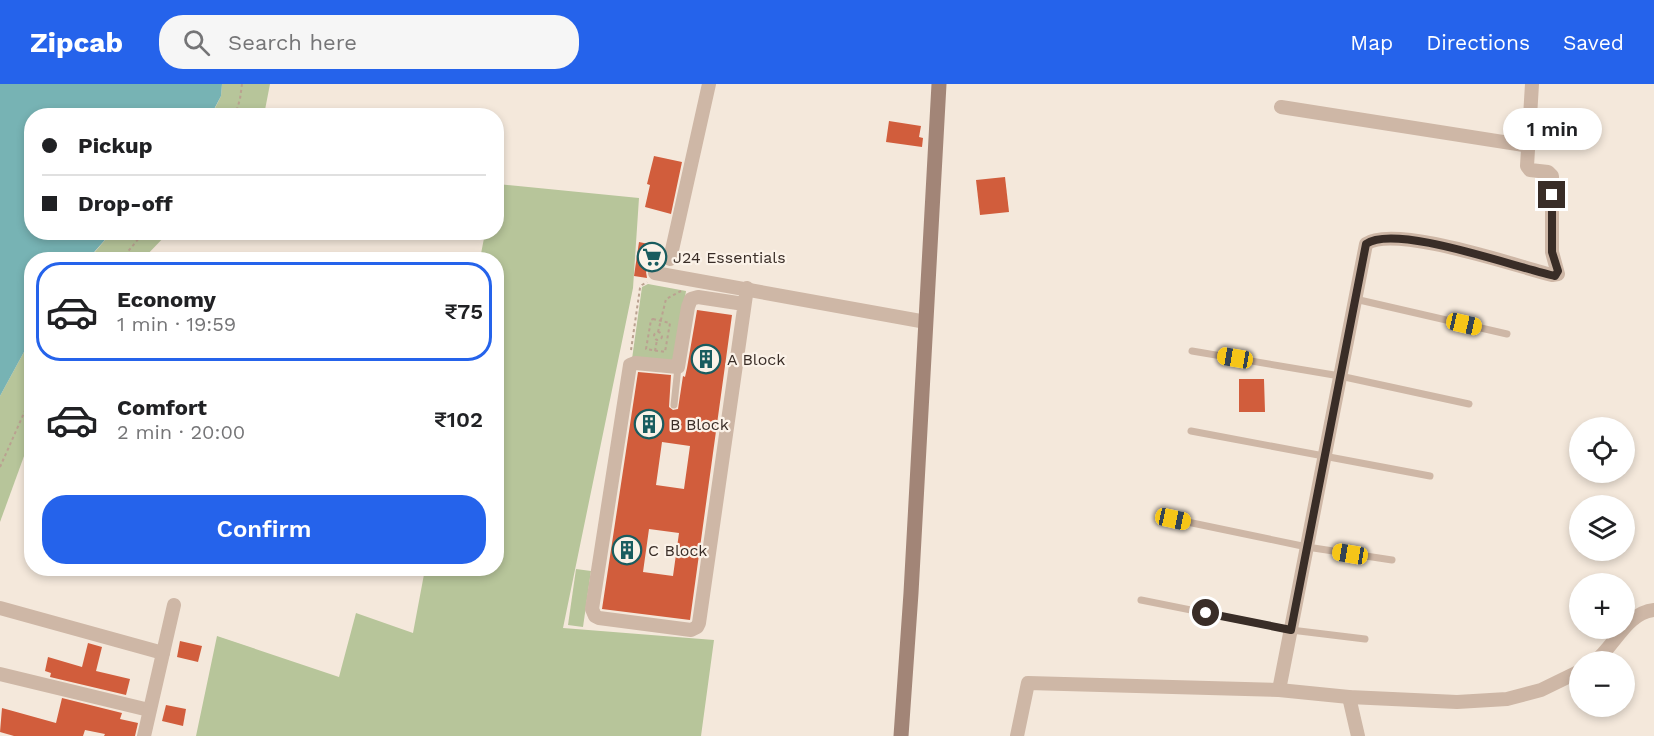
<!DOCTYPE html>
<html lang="en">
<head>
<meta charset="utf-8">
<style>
  :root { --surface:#fff; --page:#f6f6f6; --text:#202124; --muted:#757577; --line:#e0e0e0; --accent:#2563eb }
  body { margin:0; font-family:"Work Sans",sans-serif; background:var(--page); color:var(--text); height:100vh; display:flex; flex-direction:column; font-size:22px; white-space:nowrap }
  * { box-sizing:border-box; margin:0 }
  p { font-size:20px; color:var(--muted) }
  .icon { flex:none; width:33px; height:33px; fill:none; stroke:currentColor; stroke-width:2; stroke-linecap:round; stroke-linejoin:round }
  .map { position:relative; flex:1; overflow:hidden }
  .panel { position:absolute; left:24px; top:168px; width:480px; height:324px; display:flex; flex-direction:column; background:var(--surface); border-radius:24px; box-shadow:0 3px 9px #0003 }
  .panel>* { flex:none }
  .banner { position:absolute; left:24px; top:24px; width:480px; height:132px; border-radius:24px; box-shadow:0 3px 9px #0003; display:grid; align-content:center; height:132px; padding:0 18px; background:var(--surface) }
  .tools { position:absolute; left:1569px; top:333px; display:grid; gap:12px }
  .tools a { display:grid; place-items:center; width:66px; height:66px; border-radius:50%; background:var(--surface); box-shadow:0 3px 9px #0003; font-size:30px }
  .end { position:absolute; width:27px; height:27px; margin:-14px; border:8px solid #392d27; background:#fff; box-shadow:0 0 0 3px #fff }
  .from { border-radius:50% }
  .bubble { position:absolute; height:42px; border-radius:21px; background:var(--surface); box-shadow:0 3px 9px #0003; font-size:20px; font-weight:600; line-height:42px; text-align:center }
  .car { position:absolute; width:18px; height:36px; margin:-18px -9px; border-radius:8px; box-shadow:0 0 4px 2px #0007; background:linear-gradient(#f5c518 24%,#345 0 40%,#f5c518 0 76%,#345 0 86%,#f5c518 0) }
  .banner b { display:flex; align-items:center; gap:21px; height:57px; font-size:22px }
  .banner b+b { border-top:2px solid var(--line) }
  .banner i { width:15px; height:15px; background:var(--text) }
  ul { padding:10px 0 0; list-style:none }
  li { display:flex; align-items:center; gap:18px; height:99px; margin:0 12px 9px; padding:0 6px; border:3px solid transparent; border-radius:24px }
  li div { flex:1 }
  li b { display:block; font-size:22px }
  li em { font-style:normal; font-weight:600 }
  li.active { border-color:var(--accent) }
  li>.icon { width:54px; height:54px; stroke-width:1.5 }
  .button { display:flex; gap:12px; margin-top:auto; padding:12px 18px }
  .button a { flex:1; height:69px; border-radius:24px; background:var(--accent); color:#fff; font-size:24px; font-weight:600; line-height:69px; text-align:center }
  header { display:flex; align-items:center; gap:36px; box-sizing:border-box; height:84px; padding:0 30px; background:var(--accent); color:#fff }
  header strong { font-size:28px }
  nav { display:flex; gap:33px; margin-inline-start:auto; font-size:21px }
  .search { width:420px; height:54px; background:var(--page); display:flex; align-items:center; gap:15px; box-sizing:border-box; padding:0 21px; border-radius:24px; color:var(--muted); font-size:22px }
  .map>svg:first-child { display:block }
</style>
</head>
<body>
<header>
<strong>Zipcab</strong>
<div class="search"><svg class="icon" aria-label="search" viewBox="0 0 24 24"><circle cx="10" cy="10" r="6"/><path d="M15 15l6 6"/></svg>Search here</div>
<nav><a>Map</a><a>Directions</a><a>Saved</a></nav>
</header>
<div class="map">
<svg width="1654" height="652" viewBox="0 0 1654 652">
  <rect width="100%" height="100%" fill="#f4e8db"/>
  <g fill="#b7c59a">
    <path d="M222,0H270L264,31L211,32L221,12Z"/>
    <path d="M497,100L639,114L633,204L563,544L714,556L701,652H196L217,552L339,593L356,529L413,549L425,485L496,484V176L480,175L485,149L496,148Z"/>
    <path d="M111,149H168L143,175L88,176Z"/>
    <path d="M648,200L686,207L676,272L670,278L632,275L642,203Z"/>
    <path d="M31,255V353L0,438V312Z"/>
    <path d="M576,485L591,487L583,543L568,541Z"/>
  </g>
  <path fill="#77b3b4" d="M0,0H222L221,12L211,31L32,32V148L111,149L88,175L32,176L31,255L0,312Z"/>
  <g fill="#d15d3c" fill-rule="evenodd">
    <path d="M889,37L921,42L919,53L923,54L922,63L886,58Z"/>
    <path d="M654,72L682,78L671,130L645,123L650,101L647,100Z"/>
    <path d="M1005,93L1009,128L980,131L976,96Z"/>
    <path d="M639,158L663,163L660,178L649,176L646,188L647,194L634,192Z"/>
    <path d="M697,226L732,231L690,536L602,525L638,288L671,291L669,323L673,326L678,325L683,292L685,293L687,284ZM662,358L690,362L684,405L656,401ZM649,445L679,449L673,492L643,488Z"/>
    <path d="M1239,295H1264L1265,328H1239Z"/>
    <path d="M180,557L202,562L198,578L177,573Z"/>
    <path d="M88,559L102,563L96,587L130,595L126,611L50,593L51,589L45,587L48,573L82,583Z"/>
    <path d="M62,614L122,629L120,635L138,639L135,652H104L105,650L85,646L83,652H14L0,648L2,624L56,639Z"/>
    <path d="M166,621L186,625L183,642L162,637Z"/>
  </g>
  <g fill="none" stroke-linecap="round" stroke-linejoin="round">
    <g stroke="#baa190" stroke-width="2" stroke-dasharray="3 3" stroke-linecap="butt">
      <path d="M235,32L240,15L242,0"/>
      <path d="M121,176L144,148"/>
      <path d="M653,235L670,239L665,268L646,265L651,236Z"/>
      <circle cx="658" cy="252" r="4"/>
      <path d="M658,248L666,215L681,207"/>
      <path d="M631,266L640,204L642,201L647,198"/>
      <path d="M655,267L657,256"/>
      <path d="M0,383L32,311"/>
    </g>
    <g stroke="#ceb7a6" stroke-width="7">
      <path d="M1355,215L1507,250"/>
      <path d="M1192,267L1340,292L1469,320"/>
      <path d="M674,321L678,283"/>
      <path d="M1191,347L1430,392"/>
      <path d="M1173,435L1307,463L1392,476"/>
      <path d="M1141,516L1291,546L1365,555"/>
    </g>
    <g stroke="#ceb7a6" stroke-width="14">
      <path d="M1281,23L1529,62"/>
      <path d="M670,175L709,0"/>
      <path d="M655,189L926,238"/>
      <path d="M744,220L698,213L691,215L688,223L678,283L635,279L630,281L592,525L595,532L599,534L691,546L697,543L699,539L747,204"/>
      <path d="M0,524L163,569"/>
      <path d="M1594,578C1615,562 1626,529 1654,526"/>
      <path d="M0,590L149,626"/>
      <path d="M1279,606L1366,160C1394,140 1516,182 1552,191L1558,190L1552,168V92L1548,88L1530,86L1527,82L1532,0"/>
      <path d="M1349,613L1358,652"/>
      <path d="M144,652L174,521"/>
      <path d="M1017,652L1028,599L1279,606L1349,613L1457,618L1507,615L1541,606L1580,587"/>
    </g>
    <path stroke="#a28577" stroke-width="15" d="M901,652L911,509L939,0"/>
  </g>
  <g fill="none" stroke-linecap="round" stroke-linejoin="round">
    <path stroke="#392d27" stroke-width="8" d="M1206,529L1291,546L1366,160C1395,139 1517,184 1555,192L1558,187L1552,168V111"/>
  </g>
  <defs>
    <g id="supermarket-ring" transform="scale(1.5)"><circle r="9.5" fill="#fbf2e8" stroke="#195c5f" stroke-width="1.5"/><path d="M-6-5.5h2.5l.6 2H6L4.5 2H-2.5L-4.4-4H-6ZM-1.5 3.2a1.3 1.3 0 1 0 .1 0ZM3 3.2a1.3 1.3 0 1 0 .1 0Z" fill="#195c5f"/></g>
    <g id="building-ring" transform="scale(1.5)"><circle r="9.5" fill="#fbf2e8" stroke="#195c5f" stroke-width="1.5"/><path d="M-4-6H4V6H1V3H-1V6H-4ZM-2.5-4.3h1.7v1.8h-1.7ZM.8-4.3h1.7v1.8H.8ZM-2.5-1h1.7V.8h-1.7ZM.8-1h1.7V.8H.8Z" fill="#195c5f"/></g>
  </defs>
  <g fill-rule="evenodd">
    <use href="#supermarket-ring" x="652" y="173"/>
    <use href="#building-ring" x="706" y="275"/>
    <use href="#building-ring" x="649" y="340"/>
    <use href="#building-ring" x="627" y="466"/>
  </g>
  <g text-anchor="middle" stroke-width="4.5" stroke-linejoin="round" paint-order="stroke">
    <g font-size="16" fill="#392d27" stroke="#fbf2e8" text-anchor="start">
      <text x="673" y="179">J24 Essentials</text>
      <text x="727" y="281">A Block</text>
      <text x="670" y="346">B Block</text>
      <text x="648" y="472">C Block</text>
    </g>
  </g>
</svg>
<div class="tools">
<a><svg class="icon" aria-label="locate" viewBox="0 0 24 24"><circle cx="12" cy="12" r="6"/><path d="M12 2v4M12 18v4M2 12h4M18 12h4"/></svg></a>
<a><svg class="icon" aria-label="layers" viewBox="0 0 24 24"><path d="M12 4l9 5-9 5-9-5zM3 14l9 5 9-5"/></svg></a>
<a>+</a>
<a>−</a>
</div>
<i class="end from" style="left:1206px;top:529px"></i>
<i class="end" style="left:1552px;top:111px"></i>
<div class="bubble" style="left:1503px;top:24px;width:99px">1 min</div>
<i class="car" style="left:1464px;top:240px;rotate:103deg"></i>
<i class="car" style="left:1235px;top:274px;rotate:280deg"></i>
<i class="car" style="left:1173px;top:435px;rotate:102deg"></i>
<i class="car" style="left:1350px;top:470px;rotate:279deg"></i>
<div class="banner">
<b><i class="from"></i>Pickup</b>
<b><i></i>Drop-off</b>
</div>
<section class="panel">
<ul>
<li class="active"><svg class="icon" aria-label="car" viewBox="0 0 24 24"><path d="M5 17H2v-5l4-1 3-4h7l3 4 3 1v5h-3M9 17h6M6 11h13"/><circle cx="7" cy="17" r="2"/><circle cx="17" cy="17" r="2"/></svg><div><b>Economy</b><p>1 min · 19:59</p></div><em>₹75</em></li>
<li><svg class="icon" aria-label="car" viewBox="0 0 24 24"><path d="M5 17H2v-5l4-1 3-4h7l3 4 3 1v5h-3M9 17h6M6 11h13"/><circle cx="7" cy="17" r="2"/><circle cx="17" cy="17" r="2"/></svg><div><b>Comfort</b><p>2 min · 20:00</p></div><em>₹102</em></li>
</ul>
<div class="button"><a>Confirm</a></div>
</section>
</div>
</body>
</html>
